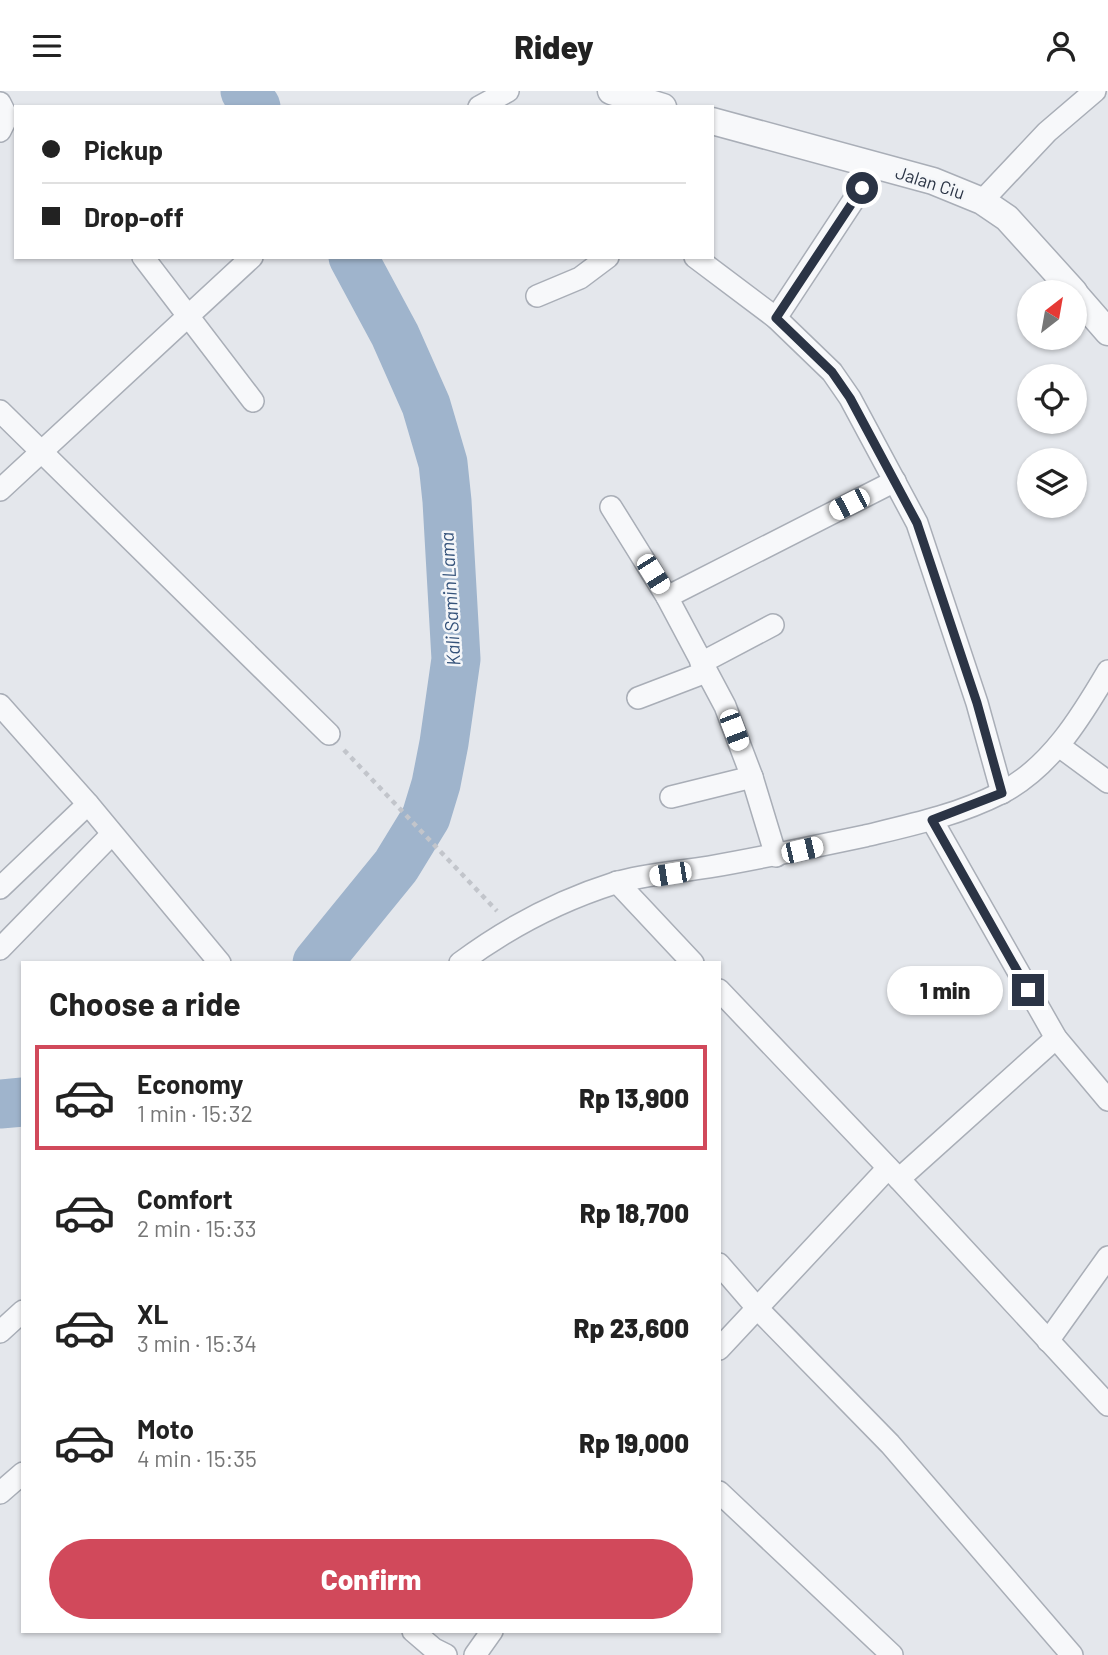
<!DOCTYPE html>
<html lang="en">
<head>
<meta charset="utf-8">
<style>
  :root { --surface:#fff; --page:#f2f2f2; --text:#222; --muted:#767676; --line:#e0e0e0; --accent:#d1495b }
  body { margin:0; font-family:Barlow,sans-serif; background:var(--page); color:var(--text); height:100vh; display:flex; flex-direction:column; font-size:26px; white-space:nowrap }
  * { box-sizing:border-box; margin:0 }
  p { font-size:23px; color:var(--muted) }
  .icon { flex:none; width:38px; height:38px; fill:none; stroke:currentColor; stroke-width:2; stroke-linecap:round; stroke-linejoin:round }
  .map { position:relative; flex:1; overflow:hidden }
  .sheet { position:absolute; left:21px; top:870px; width:700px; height:672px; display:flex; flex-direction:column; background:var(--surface); border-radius:0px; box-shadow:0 2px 5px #0004 }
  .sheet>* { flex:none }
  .hud { position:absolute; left:14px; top:14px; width:700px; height:154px; border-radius:0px; box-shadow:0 2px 5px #0004; display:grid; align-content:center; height:154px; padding:0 28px; background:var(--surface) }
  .needle { width:46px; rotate:31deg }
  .controls { position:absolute; left:1017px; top:189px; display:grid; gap:14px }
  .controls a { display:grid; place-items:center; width:70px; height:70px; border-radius:50%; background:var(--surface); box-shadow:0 2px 5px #0004; font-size:35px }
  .end { position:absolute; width:32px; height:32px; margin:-16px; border:9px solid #2b3445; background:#fff; box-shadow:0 0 0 4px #fff }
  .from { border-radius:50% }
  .bubble { position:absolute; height:49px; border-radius:24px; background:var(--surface); box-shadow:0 2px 5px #0004; font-size:23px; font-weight:800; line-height:49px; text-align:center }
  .car { position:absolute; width:21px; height:42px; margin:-21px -10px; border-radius:9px; box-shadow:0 0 5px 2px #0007; background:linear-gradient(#fff 24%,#345 0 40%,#fff 0 76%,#345 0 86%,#fff 0) }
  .hud b { display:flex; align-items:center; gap:24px; height:66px; font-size:26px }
  .hud b+b { border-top:2px solid var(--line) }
  .hud i { width:18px; height:18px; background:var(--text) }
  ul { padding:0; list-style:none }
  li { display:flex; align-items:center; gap:21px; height:105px; margin:0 14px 10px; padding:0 14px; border:4px solid transparent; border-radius:0px }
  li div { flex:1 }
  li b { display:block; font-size:26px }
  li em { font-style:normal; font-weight:800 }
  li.active { border-color:var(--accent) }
  li>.icon { width:63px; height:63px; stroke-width:1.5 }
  h2 { padding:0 28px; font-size:32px; line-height:84px }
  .cta { display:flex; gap:14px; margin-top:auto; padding:14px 28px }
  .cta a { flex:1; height:80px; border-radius:42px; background:var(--accent); color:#fff; font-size:28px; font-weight:800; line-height:80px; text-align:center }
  header { display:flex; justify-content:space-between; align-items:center; height:91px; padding:0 28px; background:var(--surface); font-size:32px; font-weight:800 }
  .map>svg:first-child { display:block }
</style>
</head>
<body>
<header><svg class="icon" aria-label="menu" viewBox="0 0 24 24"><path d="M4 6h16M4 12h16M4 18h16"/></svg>Ridey<svg class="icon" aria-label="person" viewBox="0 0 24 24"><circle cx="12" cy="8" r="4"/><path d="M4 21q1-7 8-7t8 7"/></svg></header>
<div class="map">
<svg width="1108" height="1564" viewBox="0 0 1108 1564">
  <rect width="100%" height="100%" fill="#e4e7ec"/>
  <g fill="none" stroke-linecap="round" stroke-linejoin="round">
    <g stroke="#9fb4cc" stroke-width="49">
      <path d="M245,0L256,16"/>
      <path d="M317,872L396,775L426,726L436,693L444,652L456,568L447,410L443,372L426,314L395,244L353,166"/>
      <path d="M0,1013L23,1011"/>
    </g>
    <g stroke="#a9aeb7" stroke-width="24">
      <g id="minor">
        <path d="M0,12L7,26L0,40"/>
        <path d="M479,16L508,0"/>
        <path d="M982,110L1047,41L1095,0"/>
        <path d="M143,166L253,310"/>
        <path d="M695,166L776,227L832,281L850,307L917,432L977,612L1002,702"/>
        <path d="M537,205L580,187L608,166"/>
        <path d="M776,227L876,75"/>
        <path d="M0,320L329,643"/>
        <path d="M0,399L252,166"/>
        <path d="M611,416L667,506"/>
        <path d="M701,572L773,534"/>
        <path d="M638,607L706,581"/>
        <path d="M0,614L88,713L220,872"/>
        <path d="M1059,655L1108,691"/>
        <path d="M671,706L752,686"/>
        <path d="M932,729L1056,947L1108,1009"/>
        <path d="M776,765L752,686L725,615L667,506L895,390"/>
        <path d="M617,791L693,872"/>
        <path d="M0,797L88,713"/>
        <path d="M0,858L112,743"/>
        <path d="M460,872C507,837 558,810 615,792C644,783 678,781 709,776C761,767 813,756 865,745C911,734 958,724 1001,702C1050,677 1081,626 1108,580"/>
        <path d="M719,899L899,1088L1108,1314"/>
        <path d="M899,1088L1056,947"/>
        <path d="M719,1173L757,1217L890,1353L1072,1564"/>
        <path d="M0,1241L23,1220"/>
        <path d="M1048,1250L1108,1166"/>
        <path d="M719,1258L888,1077"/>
        <path d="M719,1401L892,1564"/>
        <path d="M0,1402L23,1382"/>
        <path d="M413,1540L434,1558L446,1564"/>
        <path d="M475,1564L492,1540"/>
      </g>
    </g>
    <g stroke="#a9aeb7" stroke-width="29">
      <g id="tertiary">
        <path d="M611,0L663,16"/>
        <path d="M712,30L933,90L982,110L1007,127L1074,201"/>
        <path d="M1074,202L1108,241"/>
      </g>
    </g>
    <path stroke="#c2c5cb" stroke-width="4.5" stroke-dasharray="5 5" stroke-linecap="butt" d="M344,659L497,820"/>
    <use href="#minor" stroke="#f7f8fa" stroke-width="21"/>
    <use href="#tertiary" stroke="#f7f8fa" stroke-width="26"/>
  </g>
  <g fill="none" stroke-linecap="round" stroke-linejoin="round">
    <path stroke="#2b3445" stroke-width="9" d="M862,97L776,227L832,281L850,307L917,432L977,612L1002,702L932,729L1028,899"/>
  </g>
  <g text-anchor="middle" stroke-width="5" stroke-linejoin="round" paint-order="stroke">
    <g font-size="18" fill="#2b3445" stroke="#f4f6f9">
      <text transform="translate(930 92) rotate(18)" y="6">Jalan Ciu</text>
    </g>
    <g font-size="19" font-style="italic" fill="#34527a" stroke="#f4f6f9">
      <text transform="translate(450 508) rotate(-93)" y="7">Kali Samin Lama</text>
    </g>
  </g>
</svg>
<div class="controls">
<a><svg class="needle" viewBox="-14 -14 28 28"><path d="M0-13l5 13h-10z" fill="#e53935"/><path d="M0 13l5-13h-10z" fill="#767676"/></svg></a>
<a><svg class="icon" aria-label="locate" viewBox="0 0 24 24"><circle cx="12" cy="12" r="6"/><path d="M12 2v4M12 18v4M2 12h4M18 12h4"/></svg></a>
<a><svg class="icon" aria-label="layers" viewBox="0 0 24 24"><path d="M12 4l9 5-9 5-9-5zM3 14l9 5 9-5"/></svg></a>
</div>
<i class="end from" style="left:862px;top:97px"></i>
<i class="end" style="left:1028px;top:899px"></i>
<div class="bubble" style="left:887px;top:875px;width:116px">1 min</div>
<i class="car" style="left:849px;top:413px;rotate:243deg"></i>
<i class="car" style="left:653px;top:483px;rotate:148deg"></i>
<i class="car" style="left:734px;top:639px;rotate:159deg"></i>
<i class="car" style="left:802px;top:759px;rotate:77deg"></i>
<i class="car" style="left:670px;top:783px;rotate:261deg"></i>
<div class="hud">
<b><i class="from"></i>Pickup</b>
<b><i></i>Drop-off</b>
</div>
<section class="sheet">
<h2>Choose a ride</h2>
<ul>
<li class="active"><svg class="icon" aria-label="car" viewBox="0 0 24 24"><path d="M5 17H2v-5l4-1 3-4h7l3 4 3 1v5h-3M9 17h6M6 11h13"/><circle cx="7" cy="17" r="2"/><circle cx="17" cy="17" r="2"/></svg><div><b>Economy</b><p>1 min · 15:32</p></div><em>Rp 13,900</em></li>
<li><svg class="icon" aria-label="car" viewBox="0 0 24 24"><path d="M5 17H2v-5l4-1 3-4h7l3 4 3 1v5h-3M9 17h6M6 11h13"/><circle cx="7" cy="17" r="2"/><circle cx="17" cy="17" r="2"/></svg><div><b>Comfort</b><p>2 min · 15:33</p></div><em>Rp 18,700</em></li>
<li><svg class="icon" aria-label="car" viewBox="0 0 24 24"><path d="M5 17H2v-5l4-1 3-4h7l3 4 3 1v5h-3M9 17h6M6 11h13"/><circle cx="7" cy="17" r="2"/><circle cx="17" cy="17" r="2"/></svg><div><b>XL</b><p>3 min · 15:34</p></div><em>Rp 23,600</em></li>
<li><svg class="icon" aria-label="car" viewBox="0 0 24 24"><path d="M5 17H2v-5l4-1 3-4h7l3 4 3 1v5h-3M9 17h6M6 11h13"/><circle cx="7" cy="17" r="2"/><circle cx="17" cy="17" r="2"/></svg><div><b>Moto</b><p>4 min · 15:35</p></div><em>Rp 19,000</em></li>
</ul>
<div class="cta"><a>Confirm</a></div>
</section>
</div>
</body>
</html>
